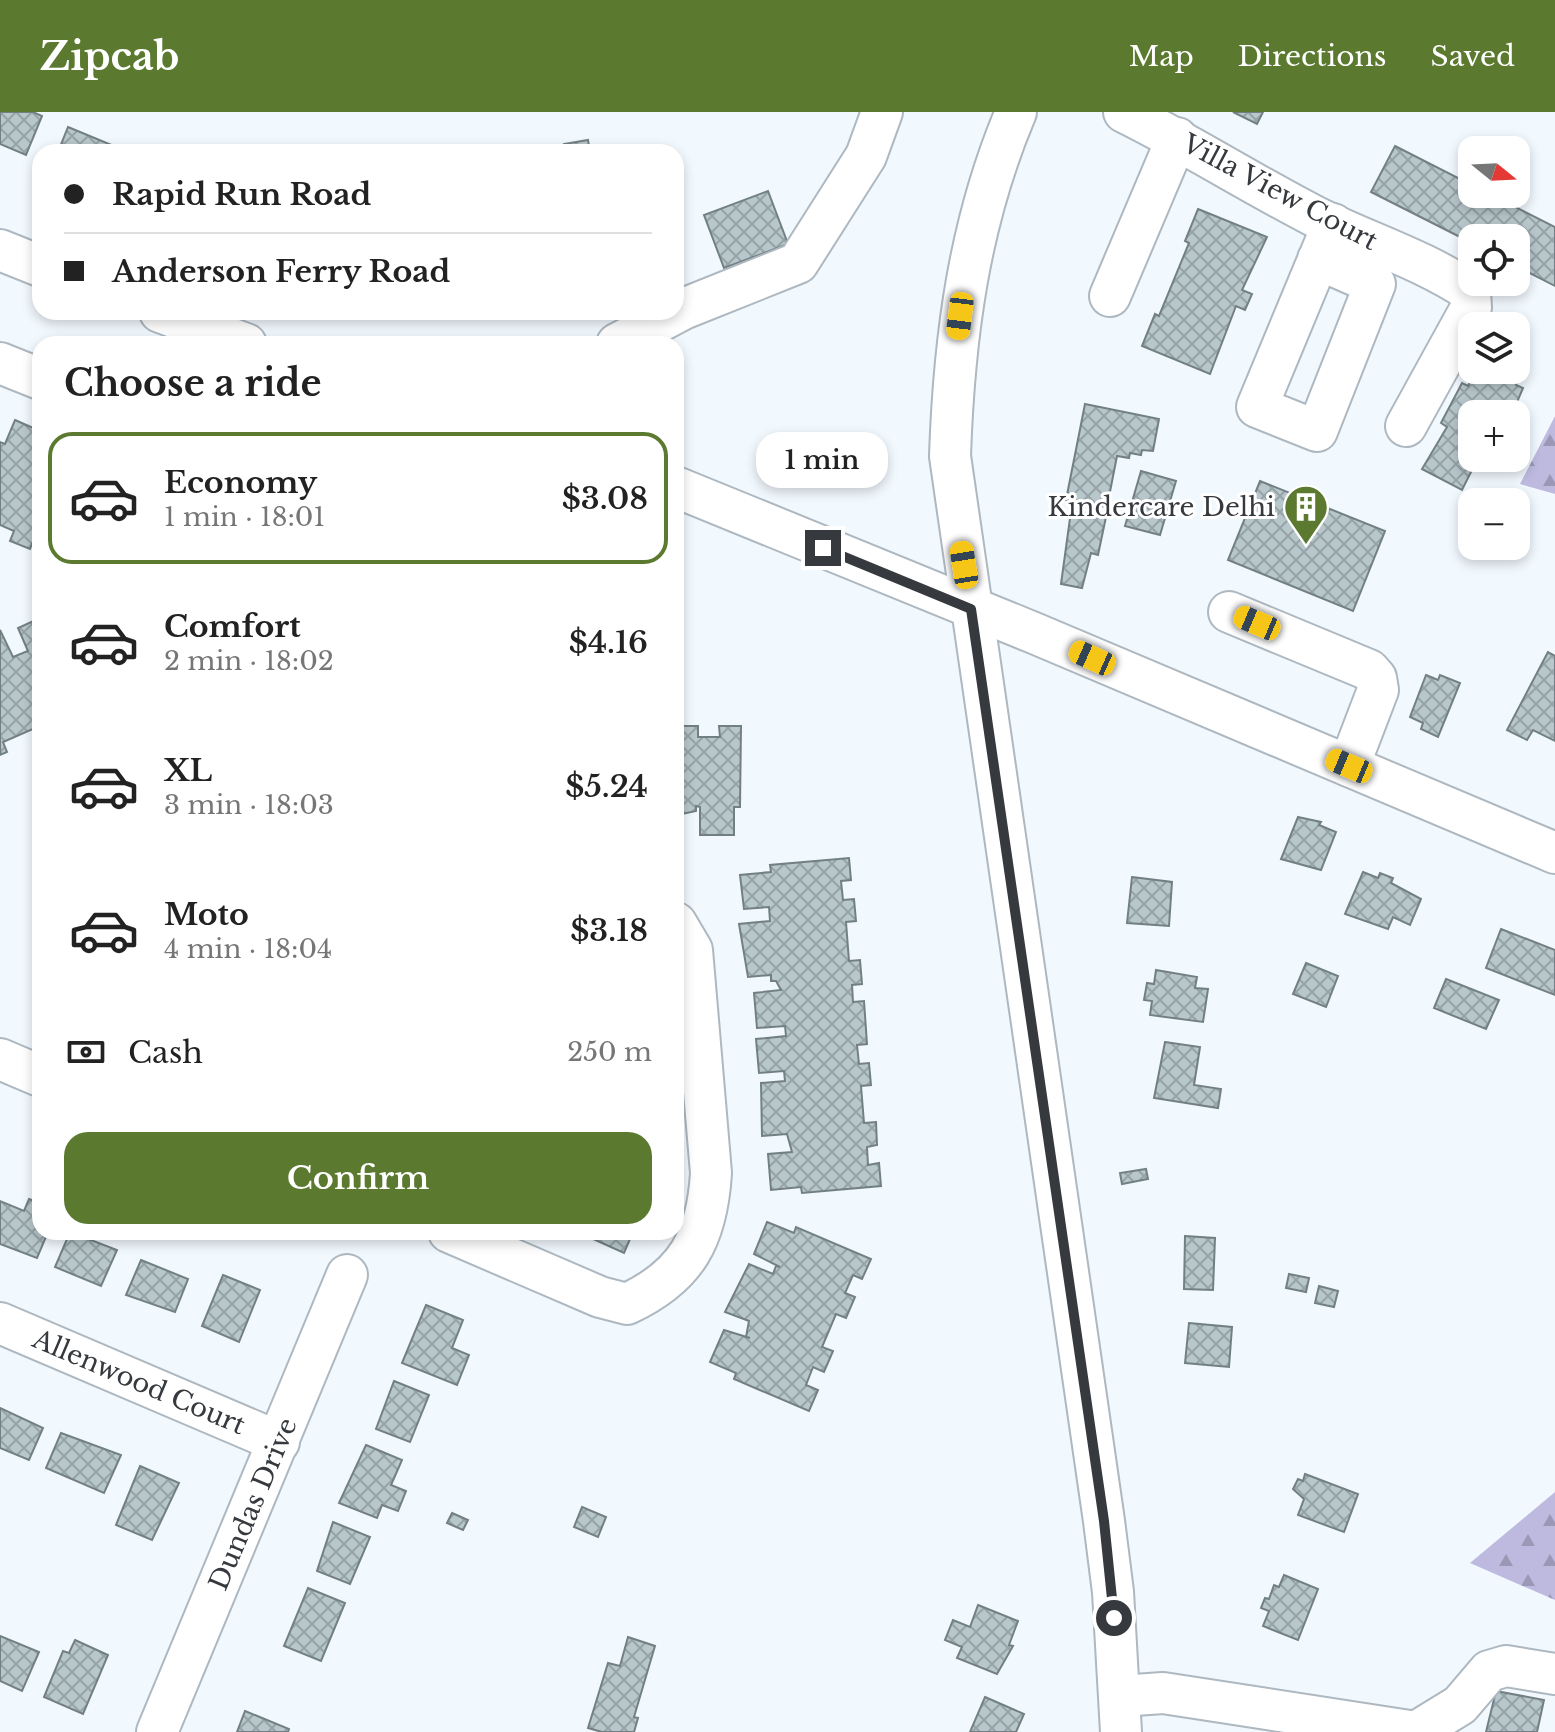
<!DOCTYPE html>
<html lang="en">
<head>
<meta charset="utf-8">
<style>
  :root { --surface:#fff; --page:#f2f2f2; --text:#222; --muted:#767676; --line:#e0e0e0; --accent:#5b7a30 }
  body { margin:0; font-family:"Libre Baskerville",serif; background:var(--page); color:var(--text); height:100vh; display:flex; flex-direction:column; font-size:30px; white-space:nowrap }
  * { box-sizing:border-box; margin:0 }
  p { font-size:26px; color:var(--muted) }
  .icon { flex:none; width:44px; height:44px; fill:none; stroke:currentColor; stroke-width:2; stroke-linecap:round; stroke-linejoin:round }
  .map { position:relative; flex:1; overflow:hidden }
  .side { position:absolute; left:32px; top:224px; width:652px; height:904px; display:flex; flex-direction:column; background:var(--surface); border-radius:24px; box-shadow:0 4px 12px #0003 }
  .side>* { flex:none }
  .hud { position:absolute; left:32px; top:32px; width:652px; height:176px; border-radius:24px; box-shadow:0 4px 12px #0003; display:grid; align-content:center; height:176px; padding:0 32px; background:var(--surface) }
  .needle { width:52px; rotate:108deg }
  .tools { position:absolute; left:1458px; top:24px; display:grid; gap:16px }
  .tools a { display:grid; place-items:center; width:72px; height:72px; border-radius:16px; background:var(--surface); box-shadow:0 4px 12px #0003; font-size:40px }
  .end { position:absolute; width:36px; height:36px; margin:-18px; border:10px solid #363a3e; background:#fff; box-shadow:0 0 0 4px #fff }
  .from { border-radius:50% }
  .bubble { position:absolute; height:56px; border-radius:24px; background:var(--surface); box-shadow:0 4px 12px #0003; font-size:26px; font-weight:600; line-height:56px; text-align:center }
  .car { position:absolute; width:24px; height:48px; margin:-24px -12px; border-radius:10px; box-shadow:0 0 6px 2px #0007; background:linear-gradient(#f5c518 24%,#345 0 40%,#f5c518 0 76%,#345 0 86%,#f5c518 0) }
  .hud b { display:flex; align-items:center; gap:28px; height:76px; font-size:30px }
  .hud b+b { border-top:2px solid var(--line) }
  .hud i { width:20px; height:20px; background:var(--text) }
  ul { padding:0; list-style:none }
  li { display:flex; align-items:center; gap:24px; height:132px; margin:0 16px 12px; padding:0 16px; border:4px solid transparent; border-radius:24px }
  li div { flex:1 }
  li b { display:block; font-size:30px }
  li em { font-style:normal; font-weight:600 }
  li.selected { border-color:var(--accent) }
  li>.icon { width:72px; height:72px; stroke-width:1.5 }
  h2 { padding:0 32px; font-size:36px; line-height:96px }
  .pay { display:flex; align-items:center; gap:20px; height:88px; padding:0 32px; font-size:30px }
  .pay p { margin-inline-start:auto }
  .primary-button { display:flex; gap:16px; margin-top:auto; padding:16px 32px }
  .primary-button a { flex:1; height:92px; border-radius:24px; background:var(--accent); color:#fff; font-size:32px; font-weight:600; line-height:92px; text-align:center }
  header { display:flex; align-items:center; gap:48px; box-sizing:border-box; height:112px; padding:0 40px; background:var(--accent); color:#fff }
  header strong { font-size:38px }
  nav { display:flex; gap:44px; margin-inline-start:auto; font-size:28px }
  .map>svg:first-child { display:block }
</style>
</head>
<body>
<header>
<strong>Zipcab</strong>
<nav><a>Map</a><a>Directions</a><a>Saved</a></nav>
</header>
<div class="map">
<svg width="1555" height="1620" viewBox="0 0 1555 1620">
  <defs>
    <pattern id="forest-firs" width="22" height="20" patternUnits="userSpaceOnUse" patternTransform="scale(2)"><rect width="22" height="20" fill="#bebadf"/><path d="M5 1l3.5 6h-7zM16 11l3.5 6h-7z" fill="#9b98b6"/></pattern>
    <pattern id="building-cross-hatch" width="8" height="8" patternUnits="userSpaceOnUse" patternTransform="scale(2)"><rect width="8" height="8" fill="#b8c7cc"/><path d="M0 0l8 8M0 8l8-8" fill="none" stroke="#96a3a7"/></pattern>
  </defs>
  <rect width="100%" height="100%" fill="#f1f8fe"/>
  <g fill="url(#forest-firs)">
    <path d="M1555,304V382L1520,372Z"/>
    <path d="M1555,1380V1488L1470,1451Z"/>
  </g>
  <g fill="url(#building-cross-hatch)" stroke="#728085" stroke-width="2">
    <path d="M0,0H33L42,4L26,43L0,32Z"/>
    <path d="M1233,0H1263L1257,12Z"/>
    <path d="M68,15L114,34L111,40H58Z"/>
    <path d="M588,28L590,40H566L564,32Z"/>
    <path d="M1395,34L1472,73V82H1490L1555,115V174L1516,154V126H1472V131L1371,80Z"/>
    <path d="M768,79L788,132L724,156L704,103Z"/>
    <path d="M1198,97L1267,125L1242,178L1252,182L1245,198L1236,194L1210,262L1142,234L1155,202L1159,204L1189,131L1185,129Z"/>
    <path d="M1516,240L1529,247L1517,268L1516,273L1523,276L1512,302H1472V346H1487L1482,356L1475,352L1462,378L1422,357L1447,315L1441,311L1462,271L1468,274L1476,258H1516Z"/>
    <path d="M1085,292L1159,307L1153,339L1142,338L1141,343L1130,341L1129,346L1117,344L1107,395L1066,388Z"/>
    <path d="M15,308L40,319V429L34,427L30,437L10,429L14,419L0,413V330L5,332Z"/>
    <path d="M1141,359L1176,369L1160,423L1125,414Z"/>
    <path d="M1260,369L1385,419L1353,499L1228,448Z"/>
    <path d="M1071,399L1106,405L1098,443L1091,441L1082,476L1061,472Z"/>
    <path d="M40,506V626L35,616L3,630L7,640L0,643V518L13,545L28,539L18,516Z"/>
    <path d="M1548,540L1555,544V629L1533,618L1527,628L1507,618Z"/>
    <path d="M1426,563L1438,568L1440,563L1460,571L1438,625L1421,617L1423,611L1410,605Z"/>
    <path d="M678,614H698V625H720L719,614H741L740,695H734V723H700V695L696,694V699L682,702L681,728H676Z"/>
    <path d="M1298,705L1321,710L1319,713L1336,720L1321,758L1281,747Z"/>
    <path d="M849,746L851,768L841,769L843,788L854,787L856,809L846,810L849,849L860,848L862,872L852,873L853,890L864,889L867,932L857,933L859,952L869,951L871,973L861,974L864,1011L876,1010L877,1033L867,1035L868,1053L879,1051L881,1074L802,1081L801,1075L771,1078L768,1042L792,1040L787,1022L762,1024L761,971L785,969L784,959L759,961L756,927L786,924L785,914L757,916L754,881L781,878L776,869H771V863L748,865L739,812L770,809L769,795L744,797L740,763L771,760L770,753Z"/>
    <path d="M1363,760L1378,766L1380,761L1393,766L1391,771L1421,787L1410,813L1393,805L1388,817L1345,802Z"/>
    <path d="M1132,765L1172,770L1169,814L1127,811Z"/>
    <path d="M1501,817L1555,838V883L1486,856Z"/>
    <path d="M1306,851L1338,864L1326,895L1293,882Z"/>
    <path d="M1156,858L1197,865L1195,876L1208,877L1203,910L1150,903L1152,889L1144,888L1147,871L1154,872Z"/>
    <path d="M1446,867L1499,888L1486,917L1434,896Z"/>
    <path d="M1165,930L1200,935L1194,973L1221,977L1218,996L1154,986Z"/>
    <path d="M1146,1057L1148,1067L1122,1072L1120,1061Z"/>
    <path d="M29,1087L40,1091V1120H48L37,1146L0,1132V1089L24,1099Z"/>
    <path d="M767,1110L794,1121L796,1115L871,1147L862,1167L853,1163L845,1181L855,1185L846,1206L836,1202L822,1235L833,1239L824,1260L813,1255L806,1273L818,1278L809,1299L734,1267L736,1261L710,1250L724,1218L750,1226L746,1225L749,1209L725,1200L749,1152L773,1162L776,1154L780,1155L754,1142Z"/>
    <path d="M70,1120L117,1138L101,1174L55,1155Z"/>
    <path d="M596,1120H633L624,1141L593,1127Z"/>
    <path d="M1185,1124L1215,1126L1213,1178L1184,1177Z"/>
    <path d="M141,1148L188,1167L175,1200L126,1183Z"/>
    <path d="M1289,1162L1309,1166L1306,1180L1286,1176Z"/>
    <path d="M223,1163L260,1178L239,1230L202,1214Z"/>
    <path d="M1319,1174L1338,1179L1334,1195L1315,1191Z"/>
    <path d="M426,1193L463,1208L452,1236L469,1243L457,1273L402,1251Z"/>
    <path d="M1189,1211L1232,1215L1229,1255L1185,1251Z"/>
    <path d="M394,1269L429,1283L410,1330L376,1317Z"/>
    <path d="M0,1296L43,1316L29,1348L0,1336Z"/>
    <path d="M61,1321L121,1343L104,1381L46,1356Z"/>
    <path d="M366,1333L402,1348L391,1373L406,1379L398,1399L382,1393L377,1406L339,1391Z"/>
    <path d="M140,1354L179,1371L152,1428L116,1413Z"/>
    <path d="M1305,1362L1358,1382L1344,1420L1298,1403L1304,1387L1293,1377L1298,1367L1303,1369Z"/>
    <path d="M582,1395L606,1405L598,1425L574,1415Z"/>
    <path d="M452,1401L468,1408L463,1418L447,1411Z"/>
    <path d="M333,1410L370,1425L350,1472L317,1459Z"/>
    <path d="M1284,1463L1318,1477L1298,1528L1263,1514L1269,1499L1261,1496L1265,1486L1269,1487L1274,1473L1279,1475Z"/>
    <path d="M308,1476L345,1491L321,1549L284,1534Z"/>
    <path d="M978,1493L1018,1509L1009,1533L1013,1534L997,1562L957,1546L962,1535L945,1528L953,1508L970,1515Z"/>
    <path d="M0,1524L39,1540L22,1579L0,1569Z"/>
    <path d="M628,1525L655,1534L634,1605L638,1606L634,1620H602L588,1616L608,1551L620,1554Z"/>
    <path d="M75,1528L108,1543L83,1602L44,1585L63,1539L69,1541Z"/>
    <path d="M1496,1579L1544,1588L1537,1620H1486Z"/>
    <path d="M985,1585L1024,1602L1016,1620H970Z"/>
    <path d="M245,1599L289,1617L288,1620H237Z"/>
  </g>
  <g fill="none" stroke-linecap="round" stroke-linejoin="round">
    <g stroke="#adb8c1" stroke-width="44">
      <g id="minor">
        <path d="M1016,0C969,111 954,225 950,344L1104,1409L1113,1480L1121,1620"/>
        <path d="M1124,0C1189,32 1250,71 1314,104C1366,130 1422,147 1470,179L1471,196L1406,314"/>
        <path d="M0,138L40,154"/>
        <path d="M1318,147L1375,172L1317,319L1257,295L1333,112"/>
        <path d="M1110,184L1177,26"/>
        <path d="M160,200L246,232"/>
        <path d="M617,232L683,197L798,151L866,44L882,0"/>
        <path d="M0,251L40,267"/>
        <path d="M676,375L1034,521L1555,741"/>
        <path d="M1229,500L1369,558L1376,566L1378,578L1349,654"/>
        <path d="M0,947L40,964"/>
        <path d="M449,1120L600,1185L627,1192C687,1164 707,1126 711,1061L692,838L676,811"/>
        <path d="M0,1211L279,1330"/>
        <path d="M1120,1584L1163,1581L1416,1620"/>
        <path d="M157,1620L347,1163"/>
        <path d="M1416,1620L1460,1593L1489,1559L1506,1554L1555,1562"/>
      </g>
    </g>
    <use href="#minor" stroke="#fff" stroke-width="40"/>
  </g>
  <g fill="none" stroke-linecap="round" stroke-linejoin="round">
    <path stroke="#363a3e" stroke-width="10" d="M823,436L971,497L1104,1409L1114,1506"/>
  </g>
  <defs>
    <g id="building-pin" transform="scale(2.3)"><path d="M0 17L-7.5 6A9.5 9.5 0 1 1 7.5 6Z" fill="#5b7a30" stroke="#fff"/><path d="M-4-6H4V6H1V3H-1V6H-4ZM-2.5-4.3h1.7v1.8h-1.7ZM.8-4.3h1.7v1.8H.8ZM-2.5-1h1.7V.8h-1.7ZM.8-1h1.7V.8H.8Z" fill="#fff"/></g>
  </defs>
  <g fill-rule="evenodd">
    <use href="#building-pin" x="1306" y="395"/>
  </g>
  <g text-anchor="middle" stroke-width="6" stroke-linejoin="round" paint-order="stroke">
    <g font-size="26" fill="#363a3e" stroke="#fff">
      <text transform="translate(1280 80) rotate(28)" y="9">Villa View Court</text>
      <text transform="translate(139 1270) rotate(23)" y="9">Allenwood Court</text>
      <text transform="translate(253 1392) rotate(-67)" y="9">Dundas Drive</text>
    </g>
    <g font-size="26" fill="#363a3e" stroke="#fff" text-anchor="end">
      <text x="1275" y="404">Kindercare Delhi</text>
    </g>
  </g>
</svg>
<div class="tools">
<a><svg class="needle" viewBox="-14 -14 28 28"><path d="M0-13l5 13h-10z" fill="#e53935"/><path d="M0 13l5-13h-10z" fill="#767676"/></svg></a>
<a><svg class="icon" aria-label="locate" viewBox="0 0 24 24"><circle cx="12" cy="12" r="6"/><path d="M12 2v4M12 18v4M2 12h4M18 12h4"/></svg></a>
<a><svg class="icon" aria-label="layers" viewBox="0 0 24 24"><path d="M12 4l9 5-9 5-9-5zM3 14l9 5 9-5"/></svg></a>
<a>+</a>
<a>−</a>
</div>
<i class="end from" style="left:1114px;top:1506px"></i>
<i class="end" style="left:823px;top:436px"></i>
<div class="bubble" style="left:756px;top:320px;width:132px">1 min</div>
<i class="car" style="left:960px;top:204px;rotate:187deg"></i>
<i class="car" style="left:964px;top:453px;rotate:351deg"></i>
<i class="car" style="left:1257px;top:511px;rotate:293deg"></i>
<i class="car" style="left:1092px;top:546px;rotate:294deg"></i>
<i class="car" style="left:1349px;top:654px;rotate:293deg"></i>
<div class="hud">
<b><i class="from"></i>Rapid Run Road</b>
<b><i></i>Anderson Ferry Road</b>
</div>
<section class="side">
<h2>Choose a ride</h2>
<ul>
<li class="selected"><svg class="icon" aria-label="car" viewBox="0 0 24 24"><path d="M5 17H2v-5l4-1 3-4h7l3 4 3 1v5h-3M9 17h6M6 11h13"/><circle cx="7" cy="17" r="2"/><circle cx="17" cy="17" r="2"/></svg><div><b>Economy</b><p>1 min · 18:01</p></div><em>$3.08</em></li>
<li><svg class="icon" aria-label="car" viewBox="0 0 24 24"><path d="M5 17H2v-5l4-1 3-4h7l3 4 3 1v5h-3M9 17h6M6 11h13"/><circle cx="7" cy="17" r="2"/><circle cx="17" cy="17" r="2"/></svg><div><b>Comfort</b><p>2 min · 18:02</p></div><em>$4.16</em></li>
<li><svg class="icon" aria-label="car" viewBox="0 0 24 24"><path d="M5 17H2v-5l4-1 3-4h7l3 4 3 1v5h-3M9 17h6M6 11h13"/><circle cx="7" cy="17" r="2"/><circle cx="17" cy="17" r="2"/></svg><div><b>XL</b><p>3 min · 18:03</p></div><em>$5.24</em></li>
<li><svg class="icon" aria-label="car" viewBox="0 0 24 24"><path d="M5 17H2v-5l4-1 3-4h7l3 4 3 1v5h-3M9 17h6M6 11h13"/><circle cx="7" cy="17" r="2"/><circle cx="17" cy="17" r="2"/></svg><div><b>Moto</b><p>4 min · 18:04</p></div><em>$3.18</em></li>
</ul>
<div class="pay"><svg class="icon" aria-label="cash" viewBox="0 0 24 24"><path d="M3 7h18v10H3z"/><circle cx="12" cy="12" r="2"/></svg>Cash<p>250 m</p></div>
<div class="primary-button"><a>Confirm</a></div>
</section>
</div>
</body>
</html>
